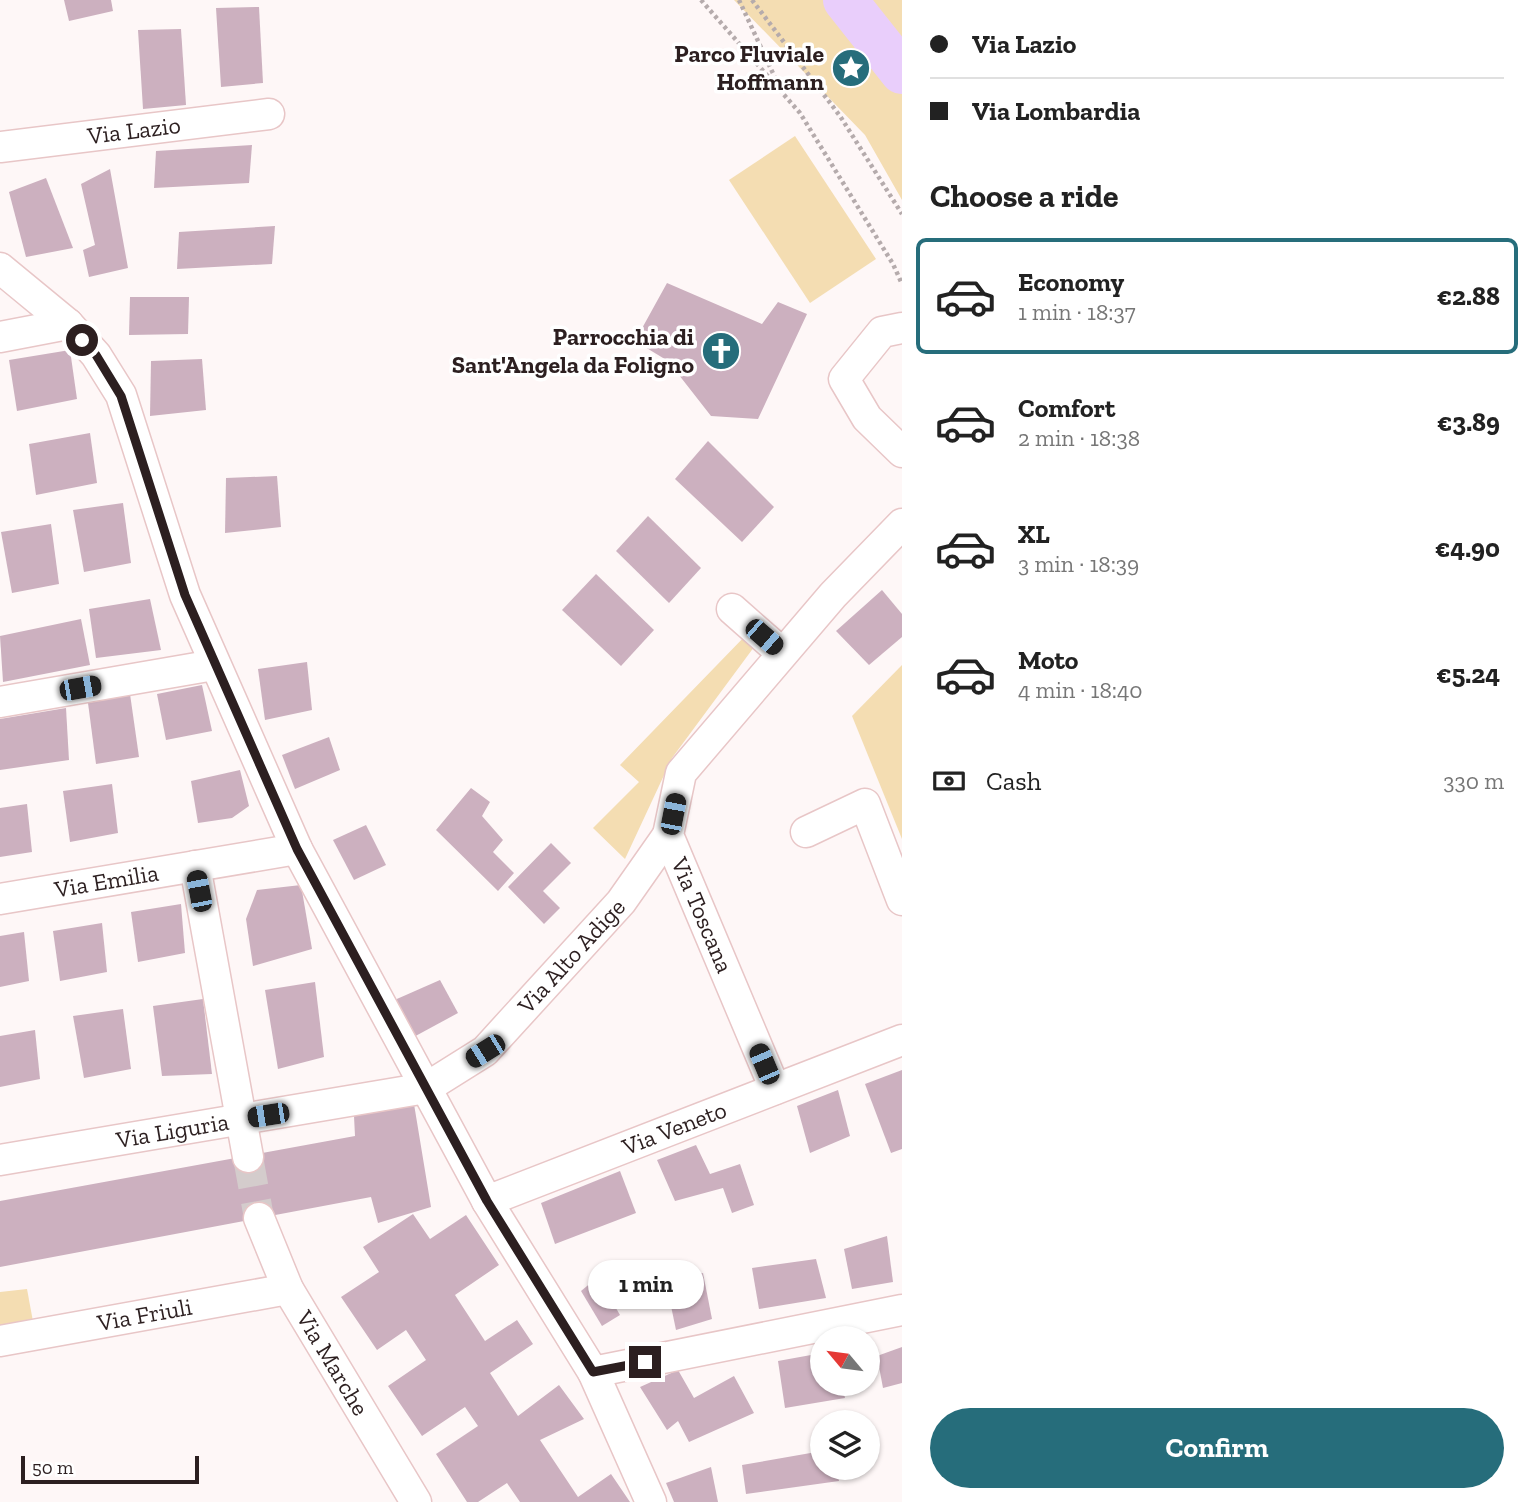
<!DOCTYPE html>
<html lang="en">
<head>
<meta charset="utf-8">
<style>
  :root { --surface:#fff; --page:#f6f6f6; --text:#222; --muted:#767676; --line:#e0e0e0; --accent:#266d7b }
  body { margin:0; font-family:"Zilla Slab",serif; background:var(--page); color:var(--text); height:100vh; display:flex; flex-direction:column; font-size:26px; white-space:nowrap }
  * { box-sizing:border-box; margin:0 }
  p { font-size:23px; color:var(--muted) }
  .icon { flex:none; width:38px; height:38px; fill:none; stroke:currentColor; stroke-width:2; stroke-linecap:round; stroke-linejoin:round }
  .map { position:relative; flex:1; overflow:hidden }
  .details { display:flex; flex-direction:column; background:var(--surface); width:630px }
  .details>* { flex:none }
  .banner { display:grid; align-content:center; height:154px; padding:0 28px; background:var(--surface) }
  .needle { width:46px; rotate:299deg }
  .fabs { position:absolute; left:810px; top:1326px; display:grid; gap:14px }
  .fabs a { display:grid; place-items:center; width:70px; height:70px; border-radius:50%; background:var(--surface); box-shadow:0 2px 5px #0004; font-size:35px }
  .scale { position:absolute; left:21px; bottom:18px; width:178px; box-sizing:border-box; padding-left:7px; border:4px solid #2c1f20; border-top:0; font-size:19px; line-height:24px; white-space:nowrap; color:#2c1f20; -webkit-text-stroke:5px #fff; paint-order:stroke }
  .end { position:absolute; width:32px; height:32px; margin:-16px; border:9px solid #2c1f20; background:#fff; box-shadow:0 0 0 4px #fff }
  .from { border-radius:50% }
  .bubble { position:absolute; height:49px; border-radius:24px; background:var(--surface); box-shadow:0 2px 5px #0004; font-size:23px; font-weight:800; line-height:49px; text-align:center }
  .car { position:absolute; width:21px; height:42px; margin:-21px -10px; border-radius:9px; box-shadow:0 0 5px 2px #0007; background:linear-gradient(#222 24%,#8ab4d8 0 40%,#222 0 76%,#8ab4d8 0 86%,#222 0) }
  .banner b { display:flex; align-items:center; gap:24px; height:66px; font-size:26px }
  .banner b+b { border-top:2px solid var(--line) }
  .banner i { width:18px; height:18px; background:var(--text) }
  ul { padding:0; list-style:none }
  li { display:flex; align-items:center; gap:21px; height:116px; margin:0 14px 10px; padding:0 14px; border:4px solid transparent; border-radius:10px }
  li div { flex:1 }
  li b { display:block; font-size:26px }
  li em { font-style:normal; font-weight:800 }
  li.active { border-color:var(--accent) }
  li>.icon { width:63px; height:63px; stroke-width:1.5 }
  h2 { padding:0 28px; font-size:32px; line-height:84px }
  .pay { display:flex; align-items:center; gap:18px; height:77px; padding:0 28px; font-size:26px }
  .pay p { margin-inline-start:auto }
  .button { display:flex; gap:14px; margin-top:auto; padding:14px 28px }
  .button a { flex:1; height:80px; border-radius:42px; background:var(--accent); color:#fff; font-size:28px; font-weight:800; line-height:80px; text-align:center }
  main { display:flex; flex:1; min-height:0 }
  .map>svg:first-child { display:block }
</style>
</head>
<body>
<main>
<div class="map">
<svg width="902" height="1502" viewBox="0 0 902 1502">
  <rect width="100%" height="100%" fill="#fef7f7"/>
  <g fill="#f4ddb2">
    <path d="M734,0H902V200L865,135Z"/>
    <path d="M795,136L876,259L810,303L729,180Z"/>
    <path d="M748,633L757,643L672,758L625,859L593,828L639,782L620,765Z"/>
    <path d="M902,665V839L852,716Z"/>
    <path d="M27,1289L34,1327L0,1333V1292Z"/>
  </g>
  <g fill="none" stroke-linecap="round" stroke-linejoin="round">
    <path stroke="#e9cefb" stroke-width="44" d="M845,0L902,72"/>
  </g>
  <g fill="#ccb0bf">
    <path d="M64,0H111L113,11L69,21Z"/>
    <path d="M259,7L263,83L221,87L216,8Z"/>
    <path d="M181,29L186,105L143,109L138,30Z"/>
    <path d="M252,145L249,183L154,188L156,151Z"/>
    <path d="M110,169L128,268L89,277L83,250L95,245L81,184Z"/>
    <path d="M46,178L73,248L26,257L9,192Z"/>
    <path d="M275,226L272,264L177,269L179,232Z"/>
    <path d="M667,283L762,324L778,302L807,314L758,419L711,416L668,361L635,341Z"/>
    <path d="M130,297H189L188,334L129,335Z"/>
    <path d="M70,350L77,399L17,411L9,360Z"/>
    <path d="M202,359L206,410L150,416L151,361Z"/>
    <path d="M90,433L97,483L36,495L29,444Z"/>
    <path d="M708,441L774,507L742,542L675,479Z"/>
    <path d="M277,476L281,527L225,533L226,478Z"/>
    <path d="M123,503L131,563L84,572L73,510Z"/>
    <path d="M648,516L701,568L669,603L616,551Z"/>
    <path d="M51,524L59,584L12,593L1,532Z"/>
    <path d="M596,574L654,630L621,666L562,610Z"/>
    <path d="M882,590L902,614V637L869,665L836,631Z"/>
    <path d="M150,599L161,650L96,658L89,609Z"/>
    <path d="M81,619L90,665L3,682L0,636Z"/>
    <path d="M307,662L312,710L265,720L258,669Z"/>
    <path d="M202,685L212,731L166,740L157,694Z"/>
    <path d="M130,694L139,757L96,764L88,703Z"/>
    <path d="M66,708L69,760L0,770V719Z"/>
    <path d="M329,737L340,770L295,789L282,755Z"/>
    <path d="M240,770L249,806L232,818L198,823L191,781Z"/>
    <path d="M112,784L118,833L70,842L63,791Z"/>
    <path d="M471,788L490,802L482,816L503,840L493,852L514,873L498,891L436,830Z"/>
    <path d="M27,804L32,852L0,857V808Z"/>
    <path d="M366,825L386,865L354,880L333,840Z"/>
    <path d="M551,843L571,863L543,891L560,908L544,924L508,887Z"/>
    <path d="M301,885L312,949L253,966L246,919L257,890Z"/>
    <path d="M181,904L185,953L138,962L131,912Z"/>
    <path d="M102,923L107,972L60,981L53,931Z"/>
    <path d="M24,932L29,981L0,987V936Z"/>
    <path d="M440,980L458,1013L410,1039L390,1002Z"/>
    <path d="M315,982L324,1057L278,1069L265,990Z"/>
    <path d="M203,999L212,1074L162,1076L153,1006Z"/>
    <path d="M123,1009L131,1069L84,1078L73,1016Z"/>
    <path d="M35,1030L40,1079L0,1087V1036Z"/>
    <path d="M902,1070V1149L891,1153L865,1084Z"/>
    <path d="M838,1090L850,1136L810,1153L797,1106Z"/>
    <path d="M414,1104L431,1207L378,1223L371,1197L0,1267V1201L355,1136L354,1116Z"/>
    <path d="M696,1145L710,1174L740,1164L754,1205L732,1213L723,1188L675,1201L657,1160Z"/>
    <path d="M620,1171L636,1213L555,1244L541,1203Z"/>
    <path d="M413,1214L430,1239L466,1215L499,1265L455,1295L485,1341L517,1320L533,1344L490,1373L518,1416L559,1385L584,1419L540,1440L578,1497L611,1474L630,1502H520L507,1483L478,1502H467L436,1454L478,1426L465,1407L422,1436L388,1386L426,1360L406,1330L377,1350L341,1297L379,1272L363,1247Z"/>
    <path d="M887,1236L893,1282L852,1289L844,1249Z"/>
    <path d="M816,1259L826,1298L759,1309L752,1268Z"/>
    <path d="M703,1273L712,1319L676,1330L666,1282Z"/>
    <path d="M598,1277L620,1315L602,1326L581,1291Z"/>
    <path d="M902,1347V1383L883,1388L877,1356Z"/>
    <path d="M822,1353V1384H842L845,1398L785,1408L778,1361Z"/>
    <path d="M678,1370L694,1398L734,1376L754,1413L689,1442L678,1421L667,1430L640,1387Z"/>
    <path d="M822,1451V1468H837L839,1481L746,1494L742,1465Z"/>
    <path d="M711,1467L718,1502H674L666,1483Z"/>
  </g>
  <g fill="none" stroke-linecap="round" stroke-linejoin="round">
    <path stroke="#d4cccc" stroke-width="30" stroke-dasharray="30 15" stroke-linecap="butt" d="M248,1157L259,1218"/>
    <g stroke="#e8c6c7" stroke-width="33">
      <g id="minor">
        <path id="s1" d="M0,147L269,114"/>
        <path d="M0,268L68,324L96,355L121,395L185,595L297,849L487,1201L593,1372L651,1502"/>
        <path d="M902,328L882,332L844,379L867,418L902,452"/>
        <path d="M0,337L68,324"/>
        <path d="M732,609L782,653"/>
        <path d="M0,702L214,665"/>
        <path d="M806,832L865,804L902,900"/>
        <path d="M195,866L248,1157"/>
        <path id="s2" d="M0,899L297,849"/>
        <path d="M775,1089L668,835L681,773L833,595L902,524"/>
        <path id="s3" d="M0,1160L426,1088L485,1051L621,902L668,835"/>
        <path id="s4" d="M487,1201L902,1040"/>
        <path id="s5" d="M259,1218L288,1289L416,1502"/>
        <path id="s6" d="M0,1341L288,1289"/>
        <path d="M593,1372L902,1310"/>
      </g>
    </g>
    <g stroke="#b5abac" stroke-width="4.5" stroke-dasharray="3.5 3.5" stroke-linecap="butt">
      <path d="M701,0L800,113L893,264L902,284"/>
      <path d="M739,0L777,82"/>
      <path d="M752,0L840,116L902,214"/>
    </g>
    <use href="#minor" stroke="#fff" stroke-width="30"/>
  </g>
  <g fill="none" stroke-linecap="round" stroke-linejoin="round">
    <path stroke="#2c1f20" stroke-width="9" d="M82,340L96,355L121,396L185,595L297,849L487,1201L593,1372L645,1362"/>
  </g>
  <defs>
    <g id="sight-disc" transform="scale(2.0125)"><circle r="9.5" fill="#266d7b" stroke="#fff"/><path d="M0-6L1.8-2.2L6-1.7L2.9 1.2L3.7 5.4L0 3.3L-3.7 5.4L-2.9 1.2L-6-1.7L-1.8-2.2Z" fill="#fff"/></g>
    <g id="church-disc" transform="scale(2.0125)"><circle r="9.5" fill="#266d7b" stroke="#fff"/><path d="M-1.2-6h2.4v3.5h3.3v2.4h-3.3V6h-2.4V-.1h-3.3v-2.4h3.3Z" fill="#fff"/></g>
  </defs>
  <g fill-rule="evenodd">
    <use href="#sight-disc" x="851" y="68"/>
    <use href="#church-disc" x="721" y="351"/>
  </g>
  <g text-anchor="middle" stroke-width="7" stroke-linejoin="round" paint-order="stroke">
    <g font-size="24" font-weight="bold" fill="#2c1f20" stroke="#fff" text-anchor="end">
      <text x="824" y="62">Parco Fluviale<tspan x="824" dy="28">Hoffmann</tspan></text>
      <text x="694" y="345">Parrocchia di<tspan x="694" dy="28">Sant'Angela da Foligno</tspan></text>
    </g>
    <g font-size="24" fill="#2c1f20" stroke="#fff">
      <text dy="8" stroke="none"><textPath href="#s1" startOffset="135">Via Lazio</textPath></text>
      <text dy="8" stroke="none"><textPath href="#s2" startOffset="108">Via Emilia</textPath></text>
      <text transform="translate(702 915) rotate(67)" y="8">Via Toscana</text>
      <text dy="8" stroke="none"><textPath href="#s3" startOffset="630">Via Alto Adige</textPath></text>
      <text dy="8" stroke="none"><textPath href="#s4" startOffset="201">Via Veneto</textPath></text>
      <text dy="8" stroke="none"><textPath href="#s3" startOffset="175">Via Liguria</textPath></text>
      <text dy="8" stroke="none"><textPath href="#s6" startOffset="147">Via Friuli</textPath></text>
      <text dy="8" stroke="none"><textPath href="#s5" startOffset="163">Via Marche</textPath></text>
    </g>
  </g>
</svg>
<div class="fabs">
<a><svg class="needle" viewBox="-14 -14 28 28"><path d="M0-13l5 13h-10z" fill="#e53935"/><path d="M0 13l5-13h-10z" fill="#767676"/></svg></a>
<a><svg class="icon" aria-label="layers" viewBox="0 0 24 24"><path d="M12 4l9 5-9 5-9-5zM3 14l9 5 9-5"/></svg></a>
</div>
<div class="scale">50 m</div>
<i class="end from" style="left:82px;top:340px"></i>
<i class="end" style="left:645px;top:1362px"></i>
<div class="bubble" style="left:588px;top:1260px;width:116px">1 min</div>
<i class="car" style="left:764px;top:637px;rotate:131deg"></i>
<i class="car" style="left:80px;top:688px;rotate:80deg"></i>
<i class="car" style="left:673px;top:814px;rotate:11deg"></i>
<i class="car" style="left:199px;top:891px;rotate:349deg"></i>
<i class="car" style="left:485px;top:1051px;rotate:238deg"></i>
<i class="car" style="left:764px;top:1064px;rotate:337deg"></i>
<i class="car" style="left:268px;top:1115px;rotate:261deg"></i>
</div>
<section class="details">
<div class="banner">
<b><i class="from"></i>Via Lazio</b>
<b><i></i>Via Lombardia</b>
</div>
<h2>Choose a ride</h2>
<ul>
<li class="active"><svg class="icon" aria-label="car" viewBox="0 0 24 24"><path d="M5 17H2v-5l4-1 3-4h7l3 4 3 1v5h-3M9 17h6M6 11h13"/><circle cx="7" cy="17" r="2"/><circle cx="17" cy="17" r="2"/></svg><div><b>Economy</b><p>1 min · 18:37</p></div><em>€2.88</em></li>
<li><svg class="icon" aria-label="car" viewBox="0 0 24 24"><path d="M5 17H2v-5l4-1 3-4h7l3 4 3 1v5h-3M9 17h6M6 11h13"/><circle cx="7" cy="17" r="2"/><circle cx="17" cy="17" r="2"/></svg><div><b>Comfort</b><p>2 min · 18:38</p></div><em>€3.89</em></li>
<li><svg class="icon" aria-label="car" viewBox="0 0 24 24"><path d="M5 17H2v-5l4-1 3-4h7l3 4 3 1v5h-3M9 17h6M6 11h13"/><circle cx="7" cy="17" r="2"/><circle cx="17" cy="17" r="2"/></svg><div><b>XL</b><p>3 min · 18:39</p></div><em>€4.90</em></li>
<li><svg class="icon" aria-label="car" viewBox="0 0 24 24"><path d="M5 17H2v-5l4-1 3-4h7l3 4 3 1v5h-3M9 17h6M6 11h13"/><circle cx="7" cy="17" r="2"/><circle cx="17" cy="17" r="2"/></svg><div><b>Moto</b><p>4 min · 18:40</p></div><em>€5.24</em></li>
</ul>
<div class="pay"><svg class="icon" aria-label="cash" viewBox="0 0 24 24"><path d="M3 7h18v10H3z"/><circle cx="12" cy="12" r="2"/></svg>Cash<p>330 m</p></div>
<div class="button"><a>Confirm</a></div>
</section>
</main>
</body>
</html>
